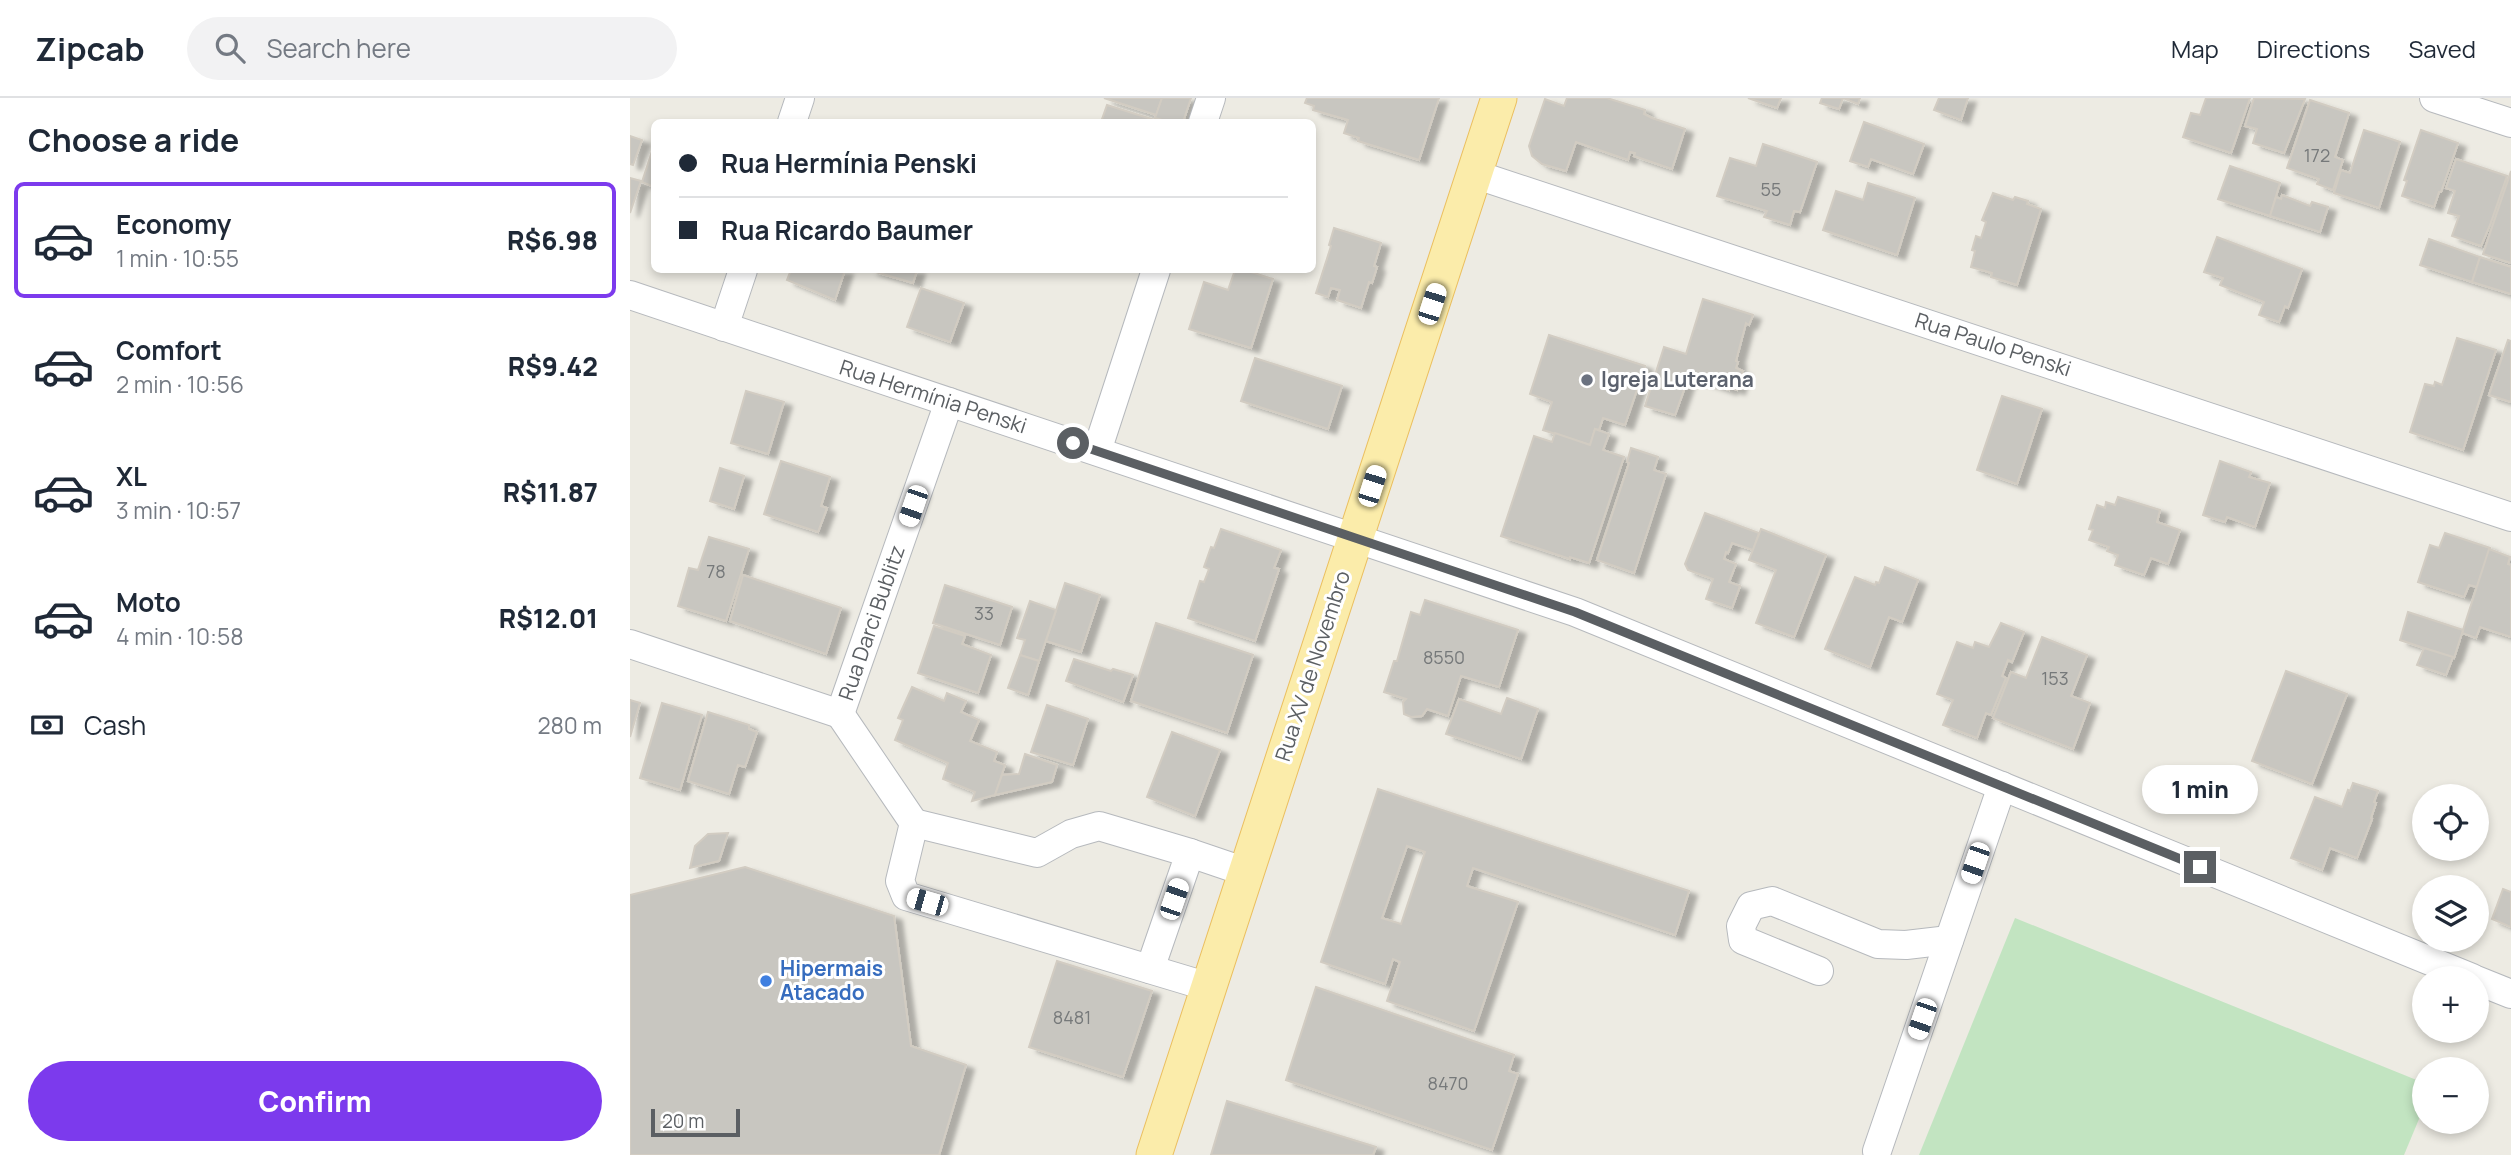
<!DOCTYPE html>
<html lang="en">
<head>
<meta charset="utf-8">
<style>
  :root { --surface:#fff; --page:#f2f2f3; --text:#1f2937; --muted:#747a83; --line:#e0e1e3; --accent:#7c3aed }
  body { margin:0; font-family:Manrope,sans-serif; background:var(--page); color:var(--text); height:100vh; display:flex; flex-direction:column; font-size:26px; white-space:nowrap }
  * { box-sizing:border-box; margin:0 }
  p { font-size:23px; color:var(--muted) }
  .icon { flex:none; width:38px; height:38px; fill:none; stroke:currentColor; stroke-width:2; stroke-linecap:round; stroke-linejoin:round }
  .map { position:relative; flex:1; overflow:hidden }
  .side { display:flex; flex-direction:column; background:var(--surface); width:630px }
  .side>* { flex:none }
  .hud { position:absolute; left:21px; top:21px; width:665px; height:154px; border-radius:10px; box-shadow:0 4px 10px #0003; display:grid; align-content:center; height:154px; padding:0 28px; background:var(--surface) }
  .buttons { position:absolute; left:1782px; top:686px; display:grid; gap:14px }
  .buttons a { display:grid; place-items:center; width:77px; height:77px; border-radius:50%; background:var(--surface); box-shadow:0 4px 10px #0003; font-size:35px }
  .scale { position:absolute; left:21px; bottom:18px; width:89px; box-sizing:border-box; padding-left:7px; border:4px solid #5b5f63; border-top:0; font-size:19px; line-height:24px; white-space:nowrap; color:#5b5f63; -webkit-text-stroke:5px #fff; paint-order:stroke }
  .end { position:absolute; width:32px; height:32px; margin:-16px; border:9px solid #5b5f63; background:#fff; box-shadow:0 0 0 4px #fff }
  .from { border-radius:50% }
  .bubble { position:absolute; height:49px; border-radius:24px; background:var(--surface); box-shadow:0 4px 10px #0003; font-size:23px; font-weight:800; line-height:49px; text-align:center }
  .car { position:absolute; width:21px; height:42px; margin:-21px -10px; border-radius:9px; box-shadow:0 0 5px 2px #0007; background:linear-gradient(#fff 24%,#345 0 40%,#fff 0 76%,#345 0 86%,#fff 0) }
  .hud b { display:flex; align-items:center; gap:24px; height:66px; font-size:26px }
  .hud b+b { border-top:2px solid var(--line) }
  .hud i { width:18px; height:18px; background:var(--text) }
  ul { padding:0; list-style:none }
  li { display:flex; align-items:center; gap:21px; height:116px; margin:0 14px 10px; padding:0 14px; border:4px solid transparent; border-radius:10px }
  li div { flex:1 }
  li b { display:block; font-size:26px }
  li em { font-style:normal; font-weight:800 }
  li.active { border-color:var(--accent) }
  li>.icon { width:63px; height:63px; stroke-width:1.5 }
  h2 { padding:0 28px; font-size:32px; line-height:84px }
  .pay { display:flex; align-items:center; gap:18px; height:77px; padding:0 28px; font-size:26px }
  .pay p { margin-inline-start:auto }
  .action { display:flex; gap:14px; margin-top:auto; padding:14px 28px }
  .action a { flex:1; height:80px; border-radius:42px; background:var(--accent); color:#fff; font-size:28px; font-weight:800; line-height:80px; text-align:center }
  header { display:flex; align-items:center; gap:42px; box-sizing:border-box; height:98px; padding:0 35px; background:var(--surface); border-bottom:2px solid var(--line) }
  header strong { font-size:33px }
  nav { display:flex; gap:38px; margin-inline-start:auto; font-size:24px }
  .search { width:490px; height:63px; background:var(--page); display:flex; align-items:center; gap:18px; box-sizing:border-box; padding:0 24px; border-radius:38px; color:var(--muted); font-size:26px }
  main { display:flex; flex:1; min-height:0 }
  .map>svg:first-child { display:block }
</style>
</head>
<body>
<header>
<strong>Zipcab</strong>
<div class="search"><svg class="icon" aria-label="search" viewBox="0 0 24 24"><circle cx="10" cy="10" r="6"/><path d="M15 15l6 6"/></svg>Search here</div>
<nav><a>Map</a><a>Directions</a><a>Saved</a></nav>
</header>
<main>
<section class="side">
<h2>Choose a ride</h2>
<ul>
<li class="active"><svg class="icon" aria-label="car" viewBox="0 0 24 24"><path d="M5 17H2v-5l4-1 3-4h7l3 4 3 1v5h-3M9 17h6M6 11h13"/><circle cx="7" cy="17" r="2"/><circle cx="17" cy="17" r="2"/></svg><div><b>Economy</b><p>1 min · 10:55</p></div><em>R$6.98</em></li>
<li><svg class="icon" aria-label="car" viewBox="0 0 24 24"><path d="M5 17H2v-5l4-1 3-4h7l3 4 3 1v5h-3M9 17h6M6 11h13"/><circle cx="7" cy="17" r="2"/><circle cx="17" cy="17" r="2"/></svg><div><b>Comfort</b><p>2 min · 10:56</p></div><em>R$9.42</em></li>
<li><svg class="icon" aria-label="car" viewBox="0 0 24 24"><path d="M5 17H2v-5l4-1 3-4h7l3 4 3 1v5h-3M9 17h6M6 11h13"/><circle cx="7" cy="17" r="2"/><circle cx="17" cy="17" r="2"/></svg><div><b>XL</b><p>3 min · 10:57</p></div><em>R$11.87</em></li>
<li><svg class="icon" aria-label="car" viewBox="0 0 24 24"><path d="M5 17H2v-5l4-1 3-4h7l3 4 3 1v5h-3M9 17h6M6 11h13"/><circle cx="7" cy="17" r="2"/><circle cx="17" cy="17" r="2"/></svg><div><b>Moto</b><p>4 min · 10:58</p></div><em>R$12.01</em></li>
</ul>
<div class="pay"><svg class="icon" aria-label="cash" viewBox="0 0 24 24"><path d="M3 7h18v10H3z"/><circle cx="12" cy="12" r="2"/></svg>Cash<p>280 m</p></div>
<div class="action"><a>Confirm</a></div>
</section>
<div class="map">
<svg width="1881" height="1057" viewBox="0 0 1881 1057">
  <defs>
    <filter id="shadow"><feDropShadow dx="8" dy="4.5" stdDeviation="2" flood-color="#0004"/></filter>
  </defs>
  <rect width="100%" height="100%" fill="#edebe3"/>
  <path fill="#c2e4c1" d="M1385,820L1794,985V1009L1774,1057H1289Z"/>
  <g fill="#c8c6c0" stroke="#d2ccc2" stroke-width="2" fill-rule="evenodd" filter="url(#shadow)">
    <path d="M474,0H532L526,17Z"/>
    <path d="M532,0H561L553,24H539L525,20Z"/>
    <path d="M677,0H809L789,62L728,43L729,40L714,35L718,22L683,12L684,8L675,5Z"/>
    <path d="M937,0H977L1015,12L1014,16L1022,20L1055,31L1042,71L1004,58L1005,55L1000,54L998,62L946,44L936,73L912,66L902,58L899,48L915,1L934,8Z"/>
    <path d="M1118,0H1151L1147,10Z"/>
    <path d="M1192,0H1230L1228,6L1213,0L1209,11L1190,5Z"/>
    <path d="M1309,0H1338L1331,22L1304,12Z"/>
    <path d="M1576,0H1620L1601,55L1553,39L1561,15L1570,17Z"/>
    <path d="M1624,0L1675,1L1654,55L1623,45L1627,31L1615,28Z"/>
    <path d="M1680,2L1719,15L1705,59L1713,62L1703,92L1687,86L1689,81L1657,70Z"/>
    <path d="M477,7L531,24H471Z"/>
    <path d="M1234,24L1294,46L1283,76L1241,61L1238,69L1220,63Z"/>
    <path d="M1734,32L1770,44L1749,110L1704,95L1711,72L1720,75Z"/>
    <path d="M1791,32L1828,45L1811,94H1809L1804,109L1772,98L1777,83L1774,82Z"/>
    <path d="M0,38L12,42L3,67L0,66Z"/>
    <path d="M1133,46L1187,64L1170,114L1164,113L1160,127L1134,119L1137,113L1087,98L1100,60L1126,68Z"/>
    <path d="M24,47V89L12,84Z"/>
    <path d="M1826,61L1877,78L1860,127L1851,148L1822,138L1829,118L1818,115L1825,93L1816,90Z"/>
    <path d="M1600,68L1650,85L1640,118L1588,101Z"/>
    <path d="M1881,73V165L1853,156Z"/>
    <path d="M0,80L11,83L0,115Z"/>
    <path d="M1238,85L1285,100L1267,157L1193,132L1206,93L1233,102Z"/>
    <path d="M1363,95L1383,102L1385,99L1398,103L1397,106L1411,111L1387,187L1361,179L1362,175L1341,169L1345,153L1342,152L1346,138L1351,140L1356,124L1352,122Z"/>
    <path d="M1652,97L1680,108L1682,104L1698,109L1690,134L1640,118L1646,99L1651,101Z"/>
    <path d="M704,130L751,145L744,168L747,169L742,185L739,184L731,210L707,202L710,192L701,190L698,199L686,195L701,148L699,147Z"/>
    <path d="M1587,139L1672,171L1658,210L1655,208L1649,224L1629,217L1634,204L1590,187L1593,180L1574,174Z"/>
    <path d="M1799,141L1850,159L1842,184L1790,167Z"/>
    <path d="M1850,159L1881,169V196L1842,184Z"/>
    <path d="M161,172H215L205,202L157,182Z"/>
    <path d="M239,172H287L283,185Z"/>
    <path d="M605,172H615L643,181L621,250L559,231L574,184L598,192Z"/>
    <path d="M291,190L334,205L320,244L277,229Z"/>
    <path d="M1073,201L1123,217L1119,227L1116,225L1106,263L1108,264L1106,270L1113,273L1107,292L1100,289L1099,292L1059,278L1045,317L1015,308L1034,249L1056,256Z"/>
    <path d="M919,237L1015,268L995,327L973,320L969,332L965,331L960,347L913,332L922,304L900,296Z"/>
    <path d="M1827,240L1866,252L1833,352L1780,334L1795,286L1804,288L1805,284L1812,287Z"/>
    <path d="M1878,242L1881,243V304L1859,297Z"/>
    <path d="M625,260L712,288L698,331L611,303Z"/>
    <path d="M116,293L154,304L138,356L101,345Z"/>
    <path d="M1372,298L1412,311L1387,386L1347,372Z"/>
    <path d="M965,331L979,336L973,352L994,359L959,465L940,459V461L871,438L904,338L922,344L925,335L960,347Z"/>
    <path d="M1001,350L1028,359L1024,372L1036,376L1004,475L967,462L999,365L997,364Z"/>
    <path d="M151,363L200,379L191,408L197,410L188,434L134,416Z"/>
    <path d="M1590,363L1621,374L1619,379L1640,385L1625,429L1597,419L1595,424L1573,417Z"/>
    <path d="M90,370L114,378L104,411L80,403Z"/>
    <path d="M1488,399L1530,412L1527,424L1550,432L1538,466L1521,460L1514,477L1485,467L1488,457L1477,453L1479,449L1459,442L1463,432L1459,431L1467,407L1475,410L1476,404L1485,407Z"/>
    <path d="M1075,415L1129,435L1123,452L1102,445L1098,455L1096,454L1094,461L1106,466L1099,484L1110,488L1102,510L1076,501L1083,481L1058,472L1055,466Z"/>
    <path d="M591,431L651,452L644,470L649,471L625,543L558,520L570,483L574,484L579,471L574,469L581,449L584,450Z"/>
    <path d="M1131,431L1196,457L1164,539L1126,525L1146,472L1119,462Z"/>
    <path d="M1815,435L1860,450L1847,489L1839,487L1834,499L1788,484L1800,447L1809,450Z"/>
    <path d="M79,439L119,451L96,523L48,508L59,470L68,472Z"/>
    <path d="M1859,451L1880,459L1878,466L1881,467V539L1850,529L1846,540L1832,535Z"/>
    <path d="M1255,469L1288,482L1272,524L1259,519L1240,569L1195,551L1225,479L1245,487L1246,484L1249,485Z"/>
    <path d="M113,477L211,510L196,556L100,523Z"/>
    <path d="M435,485L470,497L451,554L416,543Z"/>
    <path d="M315,487L382,509L370,547L303,525Z"/>
    <path d="M795,502L888,532L869,589L831,578L818,618L797,611L792,618L781,619L774,616L773,604L776,601L754,594L764,563H767L781,514L790,517Z"/>
    <path d="M400,503L426,512L409,563L390,557L395,542L387,540Z"/>
    <path d="M1778,514L1833,532L1824,560L1770,542Z"/>
    <path d="M526,525L623,557L597,635L501,603Z"/>
    <path d="M1371,525L1394,534L1382,564L1378,562L1372,578L1376,580L1361,617L1356,615L1347,640L1313,627L1323,602L1307,596L1327,544L1343,550L1345,544L1359,549Z"/>
    <path d="M304,528L335,538L332,546L361,557L348,595L288,575Z"/>
    <path d="M1412,539L1457,557L1441,598L1460,605L1443,651L1363,620L1381,574L1396,580Z"/>
    <path d="M1794,550L1823,559L1816,577L1787,567Z"/>
    <path d="M390,557L409,563L398,597L378,590Z"/>
    <path d="M444,561L481,573L483,571L503,577L493,604L436,583Z"/>
    <path d="M1656,573L1717,596L1682,686L1622,663Z"/>
    <path d="M282,589L314,603L317,595L336,603L331,614L349,622L340,643L367,654L364,663L375,667L365,697L342,703L345,694L313,681L318,665L265,642L273,622L268,620Z"/>
    <path d="M877,600L908,611L891,661L816,636L829,601L871,616Z"/>
    <path d="M0,602L10,605L0,639Z"/>
    <path d="M32,605L72,617L50,692L10,680Z"/>
    <path d="M417,607L458,621L443,667L401,654Z"/>
    <path d="M78,614L119,627V631L127,634L115,669L108,667L99,696L58,683Z"/>
    <path d="M542,634L590,652L565,718L517,699Z"/>
    <path d="M395,656L427,667L422,684L365,697L372,677L389,676Z"/>
    <path d="M1723,685L1748,693L1744,704L1746,705L1741,720L1742,721L1727,760L1700,750L1692,772L1661,760L1685,699L1712,709L1718,692L1720,693Z"/>
    <path d="M748,691L1059,793L1045,837L843,770L837,788L888,804L844,933L757,903L770,864L763,861L755,886L691,864ZM777,748L795,754L771,826L752,820Z"/>
    <path d="M98,735L89,763L60,770L65,748L78,736Z"/>
    <path d="M115,769L264,818L281,948L336,967L309,1057H0V797Z"/>
    <path d="M1873,791L1881,794V829L1862,821Z"/>
    <path d="M427,863L522,893L493,979L399,949Z"/>
    <path d="M686,889L884,957L879,973L888,976L862,1052L656,982Z"/>
    <path d="M597,1003L746,1049L743,1057H581Z"/>
  </g>
  <g fill="none" stroke-linecap="round" stroke-linejoin="round">
    <g stroke="#b6b9bd" stroke-width="30">
      <g id="minor">
        <path d="M1804,0L1881,25"/>
        <path d="M162,24L170,0"/>
        <path d="M573,24L581,0"/>
        <path d="M844,76L1881,419"/>
        <path d="M0,197L945,514L1842,880"/>
        <path d="M94,229L113,172"/>
        <path d="M467,353L526,172"/>
        <path d="M0,546L210,616"/>
        <path d="M210,616L284,725L270,783L276,798L579,889"/>
        <path d="M210,616L319,304"/>
        <path d="M284,725L407,755L441,736L469,728L560,755L520,871"/>
        <path d="M560,755L616,774"/>
        <path d="M1189,873L1113,842L1111,828L1121,808L1142,803L1248,846L1276,847L1319,842"/>
        <path d="M1846,882L1881,896"/>
        <path d="M1247,1053L1372,688"/>
      </g>
    </g>
    <g stroke="#ebbf5f" stroke-width="37">
      <path id="major" d="M524,1057L869,0"/>
    </g>
    <use href="#minor" stroke="#fff" stroke-width="28"/>
    <use href="#major" stroke="#fbecaa" stroke-width="35"/>
  </g>
  <g fill="none" stroke-linecap="round" stroke-linejoin="round">
    <path stroke="#5b5f63" stroke-width="9" d="M443,345L945,514L1570,769"/>
  </g>
  <circle fill="#6b7280" stroke="#fff" stroke-width="2.5" cx="957" cy="282" r="7"/>
  <circle fill="#3f7fe0" stroke="#fff" stroke-width="2.5" cx="136" cy="883" r="7"/>
  <g text-anchor="middle" stroke-width="6" stroke-linejoin="round" paint-order="stroke">
    <g font-size="18" fill="#76797a">
      <text x="1687" y="64">172</text>
      <text x="1141" y="98">55</text>
      <text x="86" y="480">78</text>
      <text x="354" y="522">33</text>
      <text x="814" y="566">8550</text>
      <text x="1425" y="587">153</text>
      <text x="442" y="926">8481</text>
      <text x="818" y="992">8470</text>
    </g>
    <g font-size="21" fill="#5b5f63" stroke="#fff">
      <text transform="translate(1363 247) rotate(18)" y="7">Rua Paulo Penski</text>
      <text transform="translate(303 299) rotate(18)" y="7">Rua Hermínia Penski</text>
      <text transform="translate(242 525) rotate(-71)" y="7">Rua Darci Bublitz</text>
      <text transform="translate(683 568) rotate(-72)" y="7">Rua XV de Novembro</text>
    </g>
    <g font-size="21" font-weight="bold" fill="#5b616d" stroke="#fff" text-anchor="start">
      <text x="971" y="289">Igreja Luterana</text>
    </g>
    <g font-size="21" font-weight="bold" fill="#366cbe" stroke="#fff" text-anchor="start">
      <text x="150" y="878">Hipermais<tspan x="150" dy="24">Atacado</tspan></text>
    </g>
  </g>
</svg>
<div class="buttons">
<a><svg class="icon" aria-label="locate" viewBox="0 0 24 24"><circle cx="12" cy="12" r="6"/><path d="M12 2v4M12 18v4M2 12h4M18 12h4"/></svg></a>
<a><svg class="icon" aria-label="layers" viewBox="0 0 24 24"><path d="M12 4l9 5-9 5-9-5zM3 14l9 5 9-5"/></svg></a>
<a>+</a>
<a>−</a>
</div>
<div class="scale">20 m</div>
<i class="end from" style="left:443px;top:345px"></i>
<i class="end" style="left:1570px;top:769px"></i>
<div class="bubble" style="left:1512px;top:667px;width:116px">1 min</div>
<i class="car" style="left:802px;top:206px;rotate:18deg"></i>
<i class="car" style="left:742px;top:388px;rotate:18deg"></i>
<i class="car" style="left:283px;top:408px;rotate:199deg"></i>
<i class="car" style="left:1345px;top:765px;rotate:199deg"></i>
<i class="car" style="left:544px;top:801px;rotate:19deg"></i>
<i class="car" style="left:297px;top:804px;rotate:286deg"></i>
<i class="car" style="left:1292px;top:921px;rotate:199deg"></i>
<div class="hud">
<b><i class="from"></i>Rua Hermínia Penski</b>
<b><i></i>Rua Ricardo Baumer</b>
</div>
</div>
</main>
</body>
</html>
